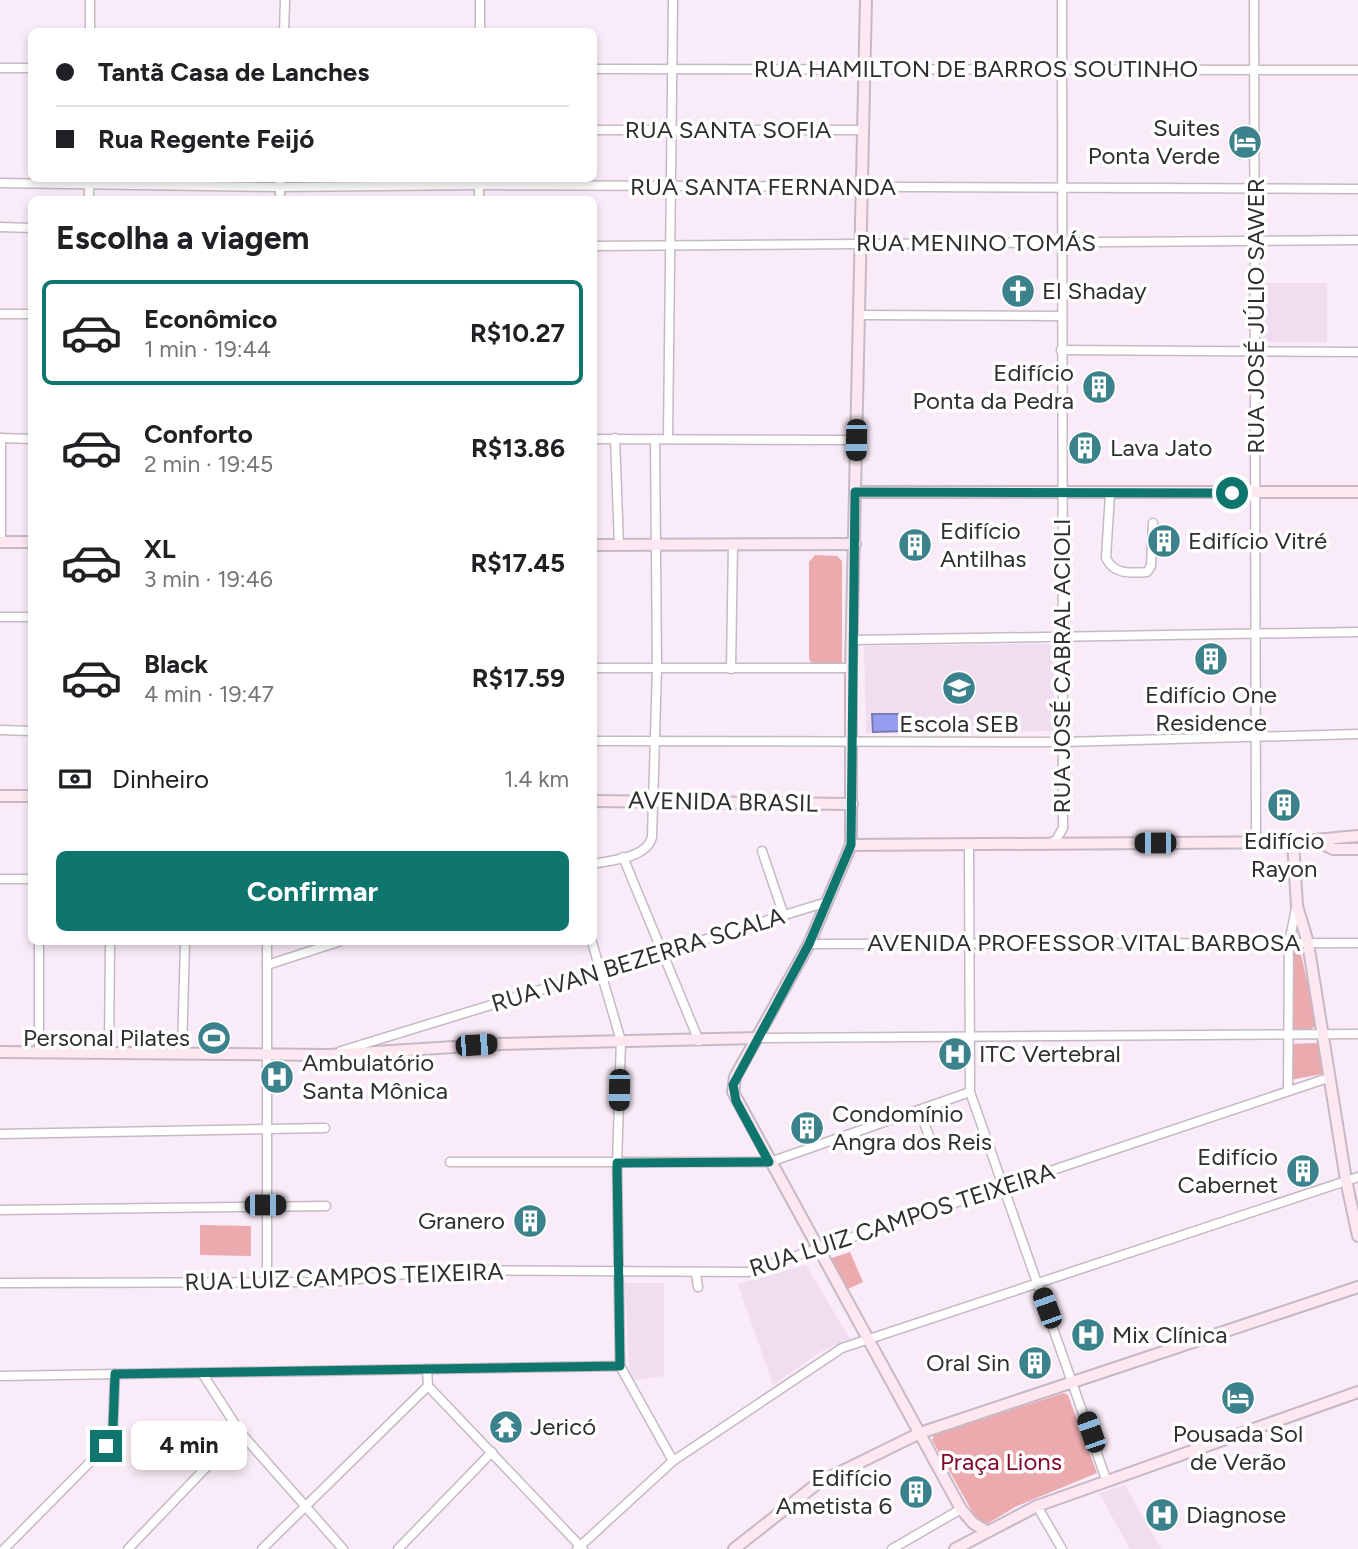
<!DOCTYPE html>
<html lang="pt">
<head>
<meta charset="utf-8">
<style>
  :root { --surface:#fff; --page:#f6f6f6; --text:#202124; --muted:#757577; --line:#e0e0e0; --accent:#0f766e }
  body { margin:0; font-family:Figtree,sans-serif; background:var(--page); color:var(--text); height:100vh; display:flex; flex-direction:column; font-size:26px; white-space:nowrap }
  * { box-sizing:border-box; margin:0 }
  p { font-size:23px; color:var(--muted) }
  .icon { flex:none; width:38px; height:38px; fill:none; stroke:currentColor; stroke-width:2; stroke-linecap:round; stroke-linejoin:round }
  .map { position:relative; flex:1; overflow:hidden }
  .sheet { position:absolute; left:28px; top:196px; width:569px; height:749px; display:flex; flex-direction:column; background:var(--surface); border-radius:10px; box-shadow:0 4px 10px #0003 }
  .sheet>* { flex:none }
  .guide { position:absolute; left:28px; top:28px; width:569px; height:154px; border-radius:10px; box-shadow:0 4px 10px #0003; display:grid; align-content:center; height:154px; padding:0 28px; background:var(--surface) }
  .end { position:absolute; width:32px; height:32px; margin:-16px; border:9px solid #0f766e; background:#fff; box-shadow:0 0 0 4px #fff }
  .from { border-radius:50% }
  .bubble { position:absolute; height:49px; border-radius:10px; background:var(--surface); box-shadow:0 4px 10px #0003; font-size:23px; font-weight:700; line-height:49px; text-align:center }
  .car { position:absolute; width:21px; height:42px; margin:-21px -10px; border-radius:9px; box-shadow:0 0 5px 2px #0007; background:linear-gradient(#222 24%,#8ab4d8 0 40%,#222 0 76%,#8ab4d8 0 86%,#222 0) }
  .guide b { display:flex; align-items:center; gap:24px; height:66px; font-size:26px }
  .guide b+b { border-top:2px solid var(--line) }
  .guide i { width:18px; height:18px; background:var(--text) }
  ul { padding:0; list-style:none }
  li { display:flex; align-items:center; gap:21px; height:105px; margin:0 14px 10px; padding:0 14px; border:4px solid transparent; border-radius:10px }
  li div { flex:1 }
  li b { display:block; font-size:26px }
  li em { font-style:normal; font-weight:700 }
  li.current { border-color:var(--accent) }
  li>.icon { width:63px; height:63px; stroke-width:1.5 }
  h2 { padding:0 28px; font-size:32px; line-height:84px }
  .pay { display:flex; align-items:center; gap:18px; height:77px; padding:0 28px; font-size:26px }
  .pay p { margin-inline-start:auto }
  .action { display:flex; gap:14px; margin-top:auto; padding:14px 28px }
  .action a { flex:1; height:80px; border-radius:10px; background:var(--accent); color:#fff; font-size:28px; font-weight:700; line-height:80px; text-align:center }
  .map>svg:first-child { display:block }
</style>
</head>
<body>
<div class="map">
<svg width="1358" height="1549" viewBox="0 0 1358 1549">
  <rect width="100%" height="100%" fill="#f9ecf8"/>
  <g fill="#f0ddef">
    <rect x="1260" y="283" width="67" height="59"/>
    <path d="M1053,644L1054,731L866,733L864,646Z"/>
    <path d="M806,1265L850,1339L822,1351L773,1385L738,1284Z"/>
    <path d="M625,1283H664V1376L633,1380L629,1371Z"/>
    <path d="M1125,1485L1155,1539L1161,1549H1130L1099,1493Z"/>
  </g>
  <g fill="#ebaaae">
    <path d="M815,555L837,556L842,561V662L835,666L813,665L809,659V562Z"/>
    <path d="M1293,948L1300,950L1317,1026L1303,1032L1290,1028Z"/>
    <path d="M1318,1043L1322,1074L1290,1080V1044Z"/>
    <path d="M200,1225L251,1226V1256L200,1255Z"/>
    <path d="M850,1252L863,1282L846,1290L829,1259Z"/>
    <path d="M1064,1393L1068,1395L1097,1473L1015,1507L987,1524L978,1522L932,1440L934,1435Z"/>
  </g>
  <path fill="#969cee" stroke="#787bb5" stroke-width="2" d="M872,714H908V731L873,732Z"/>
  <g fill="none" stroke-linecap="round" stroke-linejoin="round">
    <g stroke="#c6b9c5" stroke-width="11">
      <g id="street">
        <path d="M1254,0L1256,842"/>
        <path d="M90,32V0"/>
        <path d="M284,32L285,0"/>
        <path d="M480,32V0"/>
        <path d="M0,68H32"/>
        <path d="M593,69L1358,70"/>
        <path d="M593,130H863"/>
        <path d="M0,183L280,187L479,185L1358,189"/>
        <path d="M89,200V178"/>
        <path d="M280,200V178"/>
        <path d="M479,200V178"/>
        <path d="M0,227L32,228"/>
        <path d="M593,246L1358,240"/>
        <path d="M0,314H32"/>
        <path d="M859,315L1061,316"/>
        <path d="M1061,350L1358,352"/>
        <path d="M0,438L32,439"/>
        <path d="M1,438V542"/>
        <path d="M615,438L619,545"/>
        <path d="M668,438L673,0"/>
        <path d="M593,439L856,440"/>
        <path d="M1110,494L1106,558C1114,575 1131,573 1147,572L1151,566L1153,523"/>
        <path d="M0,617H32"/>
        <path d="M852,640L1358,632"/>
        <path d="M593,668H851"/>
        <path d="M731,669L733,544"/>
        <path d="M0,730L32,731"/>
        <path d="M593,741L1063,742L1358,734"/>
        <path d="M1048,844L1056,840L1063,828L1062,0"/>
        <path d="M969,845L970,1092L1107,1482"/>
        <path d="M762,851L784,916"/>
        <path d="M623,857L699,1041"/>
        <path d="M593,864C612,860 647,858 652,837L657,668L655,439"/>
        <path d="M0,879H32"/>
        <path d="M39,942V1053"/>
        <path d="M592,942L621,1041L617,1163L620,1366L673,1461"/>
        <path d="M809,944L1358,943"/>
        <path d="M267,965L338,942"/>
        <path d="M758,1038L1358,1034"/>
        <path d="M109,1051L110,942"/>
        <path d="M182,1051L185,942"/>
        <path d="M341,1051L827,902"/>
        <path d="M1288,1091L1289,943L1296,908"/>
        <path d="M919,1110L931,1141"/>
        <path d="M0,1134L325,1128"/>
        <path d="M450,1162H770L970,1092"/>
        <path d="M0,1210L326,1206"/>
        <path d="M696,1274L698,1287"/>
        <path d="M0,1283L330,1282L445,1270L748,1272L1328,1078"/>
        <path d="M267,1283V942"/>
        <path d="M427,1369L428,1386L583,1549"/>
        <path d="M202,1373L240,1432L343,1549"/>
        <path d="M0,1376L620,1366"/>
        <path d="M1037,1506L1062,1549"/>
        <path d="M4,1549L106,1446L113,1427L115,1374"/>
        <path d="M128,1549L240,1432"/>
        <path d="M262,1549L428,1386"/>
        <path d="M398,1549L492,1452"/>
        <path d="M577,1549L673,1461L842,1348L1358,1177"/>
        <path d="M892,1549L961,1509"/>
      </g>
    </g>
    <g stroke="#c6b9c5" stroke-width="14">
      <g id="secondary">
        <path d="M866,0L851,668V845L809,944L735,1077L733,1092L961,1509L973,1523L986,1531"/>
        <path d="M855,492H1358"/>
        <path d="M0,542H32"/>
        <path d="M593,545L855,544"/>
        <path d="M0,796H32"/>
        <path d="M593,801L852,804"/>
        <path d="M1317,841L1333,849H1358"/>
        <path d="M1293,842L1297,906L1308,943L1346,1180L1358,1236"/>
        <path d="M851,845L1293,842L1358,836"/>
        <path d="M0,1052L329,1055L500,1044L758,1038"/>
        <path d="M734,1549L818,1483L920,1433L1358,1287"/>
        <path d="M955,1549L1037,1506L1358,1392"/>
      </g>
    </g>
    <use href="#street" stroke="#fff" stroke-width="8"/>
    <use href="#secondary" stroke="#fde7f1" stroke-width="10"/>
  </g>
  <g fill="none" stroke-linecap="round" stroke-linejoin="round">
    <path stroke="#0f766e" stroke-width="9" d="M106,1446L113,1427L115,1374L620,1366L617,1163L769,1162L736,1101L733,1085L809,944L851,845L855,492L1232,493"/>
  </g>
  <defs>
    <g id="hotel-disc" transform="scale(1.75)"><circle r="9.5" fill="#3c828d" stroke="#fefefe"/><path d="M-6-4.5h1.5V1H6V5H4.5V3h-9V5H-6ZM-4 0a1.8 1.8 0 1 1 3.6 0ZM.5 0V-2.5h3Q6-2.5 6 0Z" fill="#fff"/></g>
    <g id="church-disc" transform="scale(1.75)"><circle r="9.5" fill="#3c828d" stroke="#fefefe"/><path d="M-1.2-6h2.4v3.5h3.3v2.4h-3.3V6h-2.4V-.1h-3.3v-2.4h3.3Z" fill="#fff"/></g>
    <g id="building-disc" transform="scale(1.75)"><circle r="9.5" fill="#3c828d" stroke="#fefefe"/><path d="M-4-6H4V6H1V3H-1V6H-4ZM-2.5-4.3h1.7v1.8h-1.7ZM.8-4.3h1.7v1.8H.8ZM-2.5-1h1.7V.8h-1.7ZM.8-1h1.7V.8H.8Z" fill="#fff"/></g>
    <g id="school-disc" transform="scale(1.75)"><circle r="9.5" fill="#3c828d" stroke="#fefefe"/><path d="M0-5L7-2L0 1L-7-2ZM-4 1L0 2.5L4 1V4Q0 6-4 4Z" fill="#fff"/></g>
    <g id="stadium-disc" transform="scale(1.75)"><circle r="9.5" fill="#3c828d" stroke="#fefefe"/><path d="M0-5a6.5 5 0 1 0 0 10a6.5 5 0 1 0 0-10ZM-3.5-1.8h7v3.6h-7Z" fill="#fff"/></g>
    <g id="hospital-disc" transform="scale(1.75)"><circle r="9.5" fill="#3c828d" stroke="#fefefe"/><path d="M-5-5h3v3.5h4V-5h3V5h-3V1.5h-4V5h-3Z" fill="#fff"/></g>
    <g id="temple-disc" transform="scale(1.75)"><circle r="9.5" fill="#3c828d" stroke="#fefefe"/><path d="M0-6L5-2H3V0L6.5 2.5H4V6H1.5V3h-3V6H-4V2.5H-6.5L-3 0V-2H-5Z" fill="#fff"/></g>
  </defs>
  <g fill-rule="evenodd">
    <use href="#hotel-disc" x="1245" y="142"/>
    <use href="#church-disc" x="1018" y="291"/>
    <use href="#building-disc" x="1099" y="387"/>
    <use href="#building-disc" x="1085" y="448"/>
    <use href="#building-disc" x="1164" y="541"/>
    <use href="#building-disc" x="915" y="545"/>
    <use href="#building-disc" x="1211" y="659"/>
    <use href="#school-disc" x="959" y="688"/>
    <use href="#building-disc" x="1284" y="805"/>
    <use href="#stadium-disc" x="214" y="1038"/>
    <use href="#hospital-disc" x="955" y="1054"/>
    <use href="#hospital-disc" x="277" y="1077"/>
    <use href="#building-disc" x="807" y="1128"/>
    <use href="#building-disc" x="1303" y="1171"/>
    <use href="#building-disc" x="530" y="1221"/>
    <use href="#hospital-disc" x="1088" y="1335"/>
    <use href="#building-disc" x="1035" y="1363"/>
    <use href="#hotel-disc" x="1238" y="1398"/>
    <use href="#temple-disc" x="506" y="1427"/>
    <use href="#building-disc" x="916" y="1492"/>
    <use href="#hospital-disc" x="1162" y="1515"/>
  </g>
  <g text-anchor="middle" stroke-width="7" stroke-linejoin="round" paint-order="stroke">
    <g font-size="24" fill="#312d31" stroke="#fefefe">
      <text x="976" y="77">RUA HAMILTON DE BARROS SOUTINHO</text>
      <text x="728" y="138">RUA SANTA SOFIA</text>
      <text x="763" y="195">RUA SANTA FERNANDA</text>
      <text x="976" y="251">RUA MENINO TOMÁS</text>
      <text transform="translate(1256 316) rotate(-90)" y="8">RUA JOSÉ JÚLIO SAWER</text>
      <text transform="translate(1062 666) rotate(-90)" y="8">RUA JOSÉ CABRAL ACIOLI</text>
      <text transform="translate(723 802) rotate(1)" y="8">AVENIDA BRASIL</text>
      <text x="1084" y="951">AVENIDA PROFESSOR VITAL BARBOSA</text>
      <text transform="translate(638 960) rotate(-17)" y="8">RUA IVAN BEZERRA SCALA</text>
      <text transform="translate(902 1220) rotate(-18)" y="8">RUA LUIZ CAMPOS TEIXEIRA</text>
      <text transform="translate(344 1277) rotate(-2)" y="8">RUA LUIZ CAMPOS TEIXEIRA</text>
    </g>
    <g font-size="24" fill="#312d31" stroke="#fefefe" text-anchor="start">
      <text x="1220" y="136" text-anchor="end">Suites<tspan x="1220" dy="28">Ponta Verde</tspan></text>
      <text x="1042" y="299">El Shaday</text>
      <text x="1074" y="381" text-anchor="end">Edifício<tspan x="1074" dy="28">Ponta da Pedra</tspan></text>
      <text x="1110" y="456">Lava Jato</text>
      <text x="940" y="539">Edifício<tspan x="940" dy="28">Antilhas</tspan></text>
      <text x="1188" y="549">Edifício Vitré</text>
      <text x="1211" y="703" text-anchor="middle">Edifício One<tspan x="1211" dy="28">Residence</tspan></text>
      <text x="959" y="732" text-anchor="middle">Escola SEB</text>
      <text x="1284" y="849" text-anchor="middle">Edifício<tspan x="1284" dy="28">Rayon</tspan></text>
      <text x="190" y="1046" text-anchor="end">Personal Pilates</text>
      <text x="979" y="1062">ITC Vertebral</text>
      <text x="302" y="1071">Ambulatório<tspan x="302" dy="28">Santa Mônica</tspan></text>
      <text x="832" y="1122">Condomínio<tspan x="832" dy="28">Angra dos Reis</tspan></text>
      <text x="1278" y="1165" text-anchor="end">Edifício<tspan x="1278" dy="28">Cabernet</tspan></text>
      <text x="505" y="1229" text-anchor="end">Granero</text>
      <text x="1112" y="1343">Mix Clínica</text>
      <text x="1010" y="1371" text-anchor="end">Oral Sin</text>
      <text x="530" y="1435">Jericó</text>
      <text x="1238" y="1442" text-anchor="middle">Pousada Sol<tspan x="1238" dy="28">de Verão</tspan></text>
      <text x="892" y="1486" text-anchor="end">Edifício<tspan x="892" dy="28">Ametista 6</tspan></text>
      <text x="1186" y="1523">Diagnose</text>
    </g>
    <g font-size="24" fill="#810829" stroke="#fefefe">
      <text x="1001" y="1470">Praça Lions</text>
    </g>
  </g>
</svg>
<i class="end from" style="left:1232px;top:493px"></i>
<i class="end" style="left:106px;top:1446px"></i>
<div class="bubble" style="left:131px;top:1421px;width:116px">4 min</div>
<i class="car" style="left:856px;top:440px;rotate:181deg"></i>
<i class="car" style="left:1155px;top:843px;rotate:270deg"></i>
<i class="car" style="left:476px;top:1045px;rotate:86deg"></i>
<i class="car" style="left:619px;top:1090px;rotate:181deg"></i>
<i class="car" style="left:265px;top:1205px;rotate:90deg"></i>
<i class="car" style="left:1047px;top:1308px;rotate:340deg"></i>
<i class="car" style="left:1091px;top:1432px;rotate:341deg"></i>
<div class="guide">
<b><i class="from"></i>Tantã Casa de Lanches</b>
<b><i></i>Rua Regente Feijó</b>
</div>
<section class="sheet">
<h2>Escolha a viagem</h2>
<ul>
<li class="current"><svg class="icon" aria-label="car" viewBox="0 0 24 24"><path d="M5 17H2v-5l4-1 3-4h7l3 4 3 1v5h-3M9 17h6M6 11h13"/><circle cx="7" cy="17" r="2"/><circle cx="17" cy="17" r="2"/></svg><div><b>Econômico</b><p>1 min · 19:44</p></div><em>R$10.27</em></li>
<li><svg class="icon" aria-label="car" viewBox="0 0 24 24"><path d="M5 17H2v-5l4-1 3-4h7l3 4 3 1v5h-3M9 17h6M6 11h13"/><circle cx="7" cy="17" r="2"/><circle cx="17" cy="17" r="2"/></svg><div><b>Conforto</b><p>2 min · 19:45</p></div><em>R$13.86</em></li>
<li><svg class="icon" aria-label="car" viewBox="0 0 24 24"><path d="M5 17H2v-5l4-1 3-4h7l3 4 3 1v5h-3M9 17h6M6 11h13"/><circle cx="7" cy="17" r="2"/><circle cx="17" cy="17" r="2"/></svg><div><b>XL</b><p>3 min · 19:46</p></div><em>R$17.45</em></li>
<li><svg class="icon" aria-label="car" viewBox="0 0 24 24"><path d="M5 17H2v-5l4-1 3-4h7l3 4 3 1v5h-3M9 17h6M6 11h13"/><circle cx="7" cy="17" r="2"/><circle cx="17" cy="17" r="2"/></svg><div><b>Black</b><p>4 min · 19:47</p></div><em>R$17.59</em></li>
</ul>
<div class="pay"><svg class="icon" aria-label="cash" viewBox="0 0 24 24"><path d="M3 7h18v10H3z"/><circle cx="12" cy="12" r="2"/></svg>Dinheiro<p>1.4 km</p></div>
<div class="action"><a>Confirmar</a></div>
</section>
</div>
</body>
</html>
